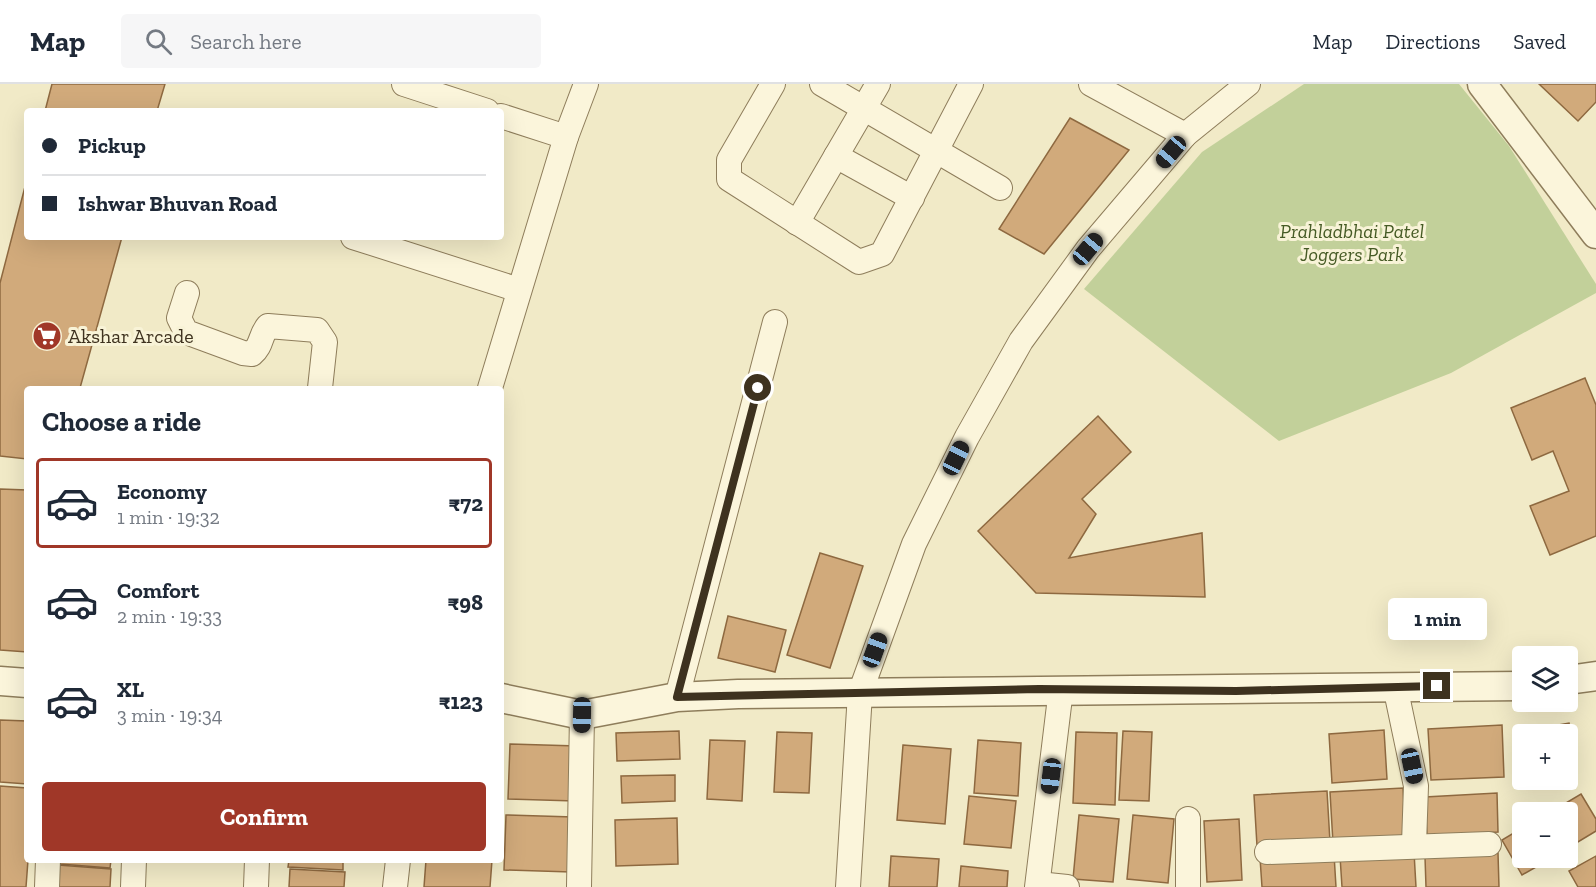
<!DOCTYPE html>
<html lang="en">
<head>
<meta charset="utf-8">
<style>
  :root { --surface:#fff; --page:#f6f6f7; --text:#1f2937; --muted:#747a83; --line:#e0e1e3; --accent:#a03728 }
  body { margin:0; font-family:"Zilla Slab",serif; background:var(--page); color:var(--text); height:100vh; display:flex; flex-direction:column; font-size:22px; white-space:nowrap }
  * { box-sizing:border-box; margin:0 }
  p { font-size:20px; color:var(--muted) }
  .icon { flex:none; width:33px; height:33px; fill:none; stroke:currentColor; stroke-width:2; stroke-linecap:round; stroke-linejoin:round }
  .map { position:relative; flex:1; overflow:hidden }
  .details { position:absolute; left:24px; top:302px; width:480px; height:477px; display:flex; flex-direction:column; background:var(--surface); border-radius:6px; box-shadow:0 6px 24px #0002 }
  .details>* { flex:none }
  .hud { position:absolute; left:24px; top:24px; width:480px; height:132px; border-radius:6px; box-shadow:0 6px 24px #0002; display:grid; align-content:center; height:132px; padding:0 18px; background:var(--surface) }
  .fabs { position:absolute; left:1512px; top:562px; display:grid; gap:12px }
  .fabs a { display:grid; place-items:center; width:66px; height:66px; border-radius:6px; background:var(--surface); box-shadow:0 6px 24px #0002; font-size:30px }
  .end { position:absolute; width:27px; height:27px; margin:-14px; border:8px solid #3e321f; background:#fff; box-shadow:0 0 0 3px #fff }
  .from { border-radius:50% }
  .bubble { position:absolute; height:42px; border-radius:6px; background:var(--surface); box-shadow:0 6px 24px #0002; font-size:20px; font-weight:700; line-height:42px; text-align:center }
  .car { position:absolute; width:18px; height:36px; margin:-18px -9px; border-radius:8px; box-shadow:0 0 4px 2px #0007; background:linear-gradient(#222 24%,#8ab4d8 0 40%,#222 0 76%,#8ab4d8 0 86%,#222 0) }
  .hud b { display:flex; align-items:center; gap:21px; height:57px; font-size:22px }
  .hud b+b { border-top:2px solid var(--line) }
  .hud i { width:15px; height:15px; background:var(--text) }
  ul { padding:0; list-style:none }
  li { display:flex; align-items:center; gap:18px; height:90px; margin:0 12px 9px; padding:0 6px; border:3px solid transparent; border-radius:6px }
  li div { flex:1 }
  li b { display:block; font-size:22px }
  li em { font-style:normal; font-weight:700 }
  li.on { border-color:var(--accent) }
  li>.icon { width:54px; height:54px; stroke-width:1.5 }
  h2 { padding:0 18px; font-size:27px; line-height:72px }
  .button { display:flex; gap:12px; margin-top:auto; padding:12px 18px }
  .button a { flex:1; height:69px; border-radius:6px; background:var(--accent); color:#fff; font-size:24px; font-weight:700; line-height:69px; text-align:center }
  header { display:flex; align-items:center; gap:36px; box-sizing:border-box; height:84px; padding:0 30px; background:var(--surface); border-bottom:2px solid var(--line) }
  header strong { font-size:28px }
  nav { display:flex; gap:33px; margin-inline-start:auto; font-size:21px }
  .search { width:420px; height:54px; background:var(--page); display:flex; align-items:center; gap:15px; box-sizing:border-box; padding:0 21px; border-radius:6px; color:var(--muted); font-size:22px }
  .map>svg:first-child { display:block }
</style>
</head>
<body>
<header>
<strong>Map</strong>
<div class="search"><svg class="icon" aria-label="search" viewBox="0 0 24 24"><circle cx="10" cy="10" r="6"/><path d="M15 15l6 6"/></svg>Search here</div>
<nav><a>Map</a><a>Directions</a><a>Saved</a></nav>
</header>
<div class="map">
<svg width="1596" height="803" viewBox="0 0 1596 803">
  <rect width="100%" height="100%" fill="#f1eac7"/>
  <path fill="#c2d09a" d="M1304,0H1459L1509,62L1596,200V209L1451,289L1279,357L1084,205L1202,68Z"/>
  <g fill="#d1aa7b" stroke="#8e6940" stroke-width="1.5">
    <path d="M52,0H165L157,27H45Z"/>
    <path d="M1539,0H1596V18L1578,37Z"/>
    <path d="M1070,34L1129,66L1044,170L999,145Z"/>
    <path d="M27,95V153H122L80,304H27V375L0,372V199Z"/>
    <path d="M1585,294L1596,321V452L1550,471L1530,422L1569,407L1553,367L1532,376L1511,324Z"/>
    <path d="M1098,332L1131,368L1082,415L1096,430L1069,474L1202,449L1205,513L1036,509L978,447Z"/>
    <path d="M0,405L27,406V568L0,566Z"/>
    <path d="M820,469L863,482L830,584L787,571Z"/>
    <path d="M728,532L786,546L775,588L718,574Z"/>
    <path d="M0,636L27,637V700L0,698Z"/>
    <path d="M1569,639L1576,680L1568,682V651H1530L1529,646Z"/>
    <path d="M1502,641L1504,693L1431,696L1428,645Z"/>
    <path d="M1384,646L1387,695L1332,699L1329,650Z"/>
    <path d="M679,647L680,675L617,677L616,649Z"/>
    <path d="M1123,647L1152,648L1149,717L1119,716Z"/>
    <path d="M777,648L812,649L809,709L774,708Z"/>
    <path d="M1076,648L1117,649L1115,721L1073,719Z"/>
    <path d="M710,656L745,657L742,717L707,715Z"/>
    <path d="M978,656L1021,659L1018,712L974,709Z"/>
    <path d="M510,660L577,662L575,717L508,715Z"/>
    <path d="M903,661L951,665L945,740L897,736Z"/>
    <path d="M675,691V717L622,719L621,692Z"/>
    <path d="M0,702L27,704L28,776L26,803H0Z"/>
    <path d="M1403,704L1406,755L1333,759L1330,708Z"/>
    <path d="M1327,707L1330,758L1257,762L1254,711Z"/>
    <path d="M1497,709L1498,748L1427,752L1425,713Z"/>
    <path d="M1581,710L1596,735V747L1568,764V729H1549Z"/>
    <path d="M969,712L1016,717L1011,764L964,760Z"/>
    <path d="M506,731L573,733L571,788L504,786Z"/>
    <path d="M1079,731L1119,735L1113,798L1073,795Z"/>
    <path d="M1133,731L1174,735L1168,799L1127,795Z"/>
    <path d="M677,734L678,780L616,782L615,736Z"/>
    <path d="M1239,735L1242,796L1207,798L1204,737Z"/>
    <path d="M1522,744V774H1552L1522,791L1502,756Z"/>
    <path d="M1414,768L1416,803H1342L1340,772Z"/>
    <path d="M1498,769L1499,803H1426L1425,773Z"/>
    <path d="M1334,770L1336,803H1262L1260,774Z"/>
    <path d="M891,772L939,775L937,803H889Z"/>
    <path d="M1596,772V803H1578L1569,787Z"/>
    <path d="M60,776H111L110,784L60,780Z"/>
    <path d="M289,776H343V786L288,783Z"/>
    <path d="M426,776H492L490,803H424Z"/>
    <path d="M58,781L111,785L110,803H57Z"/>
    <path d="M961,782L1008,787L1007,803H959Z"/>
    <path d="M290,785L345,788L344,803H289Z"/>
  </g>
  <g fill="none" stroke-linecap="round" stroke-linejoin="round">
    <g stroke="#8e7d5b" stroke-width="26">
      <g id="minor">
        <path d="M404,0L487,27"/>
        <path d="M773,0L729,76V95L859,178L882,170L971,0"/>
        <path d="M822,0L1000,104"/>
        <path d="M1091,0L1185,51"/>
        <path d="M501,32L566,53"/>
        <path d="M836,72L912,114"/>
        <path d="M797,139L878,0"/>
        <path d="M353,153L519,206"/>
        <path d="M187,209L179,234L186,248L243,269L252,270C262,262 260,251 268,242L317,246L325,258L320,304"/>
        <path d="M490,304L566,53L586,0"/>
        <path d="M1395,602L1416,702L1414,760"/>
        <path d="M677,613L775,238"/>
        <path d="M1267,768L1489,760"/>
        <path d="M1038,800L1067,803"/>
        <path d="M47,803L48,776"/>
        <path d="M133,803L134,776"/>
        <path d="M256,803L257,776"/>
        <path d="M395,803L398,776"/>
        <path d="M579,803L582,631"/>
        <path d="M848,803L860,609L914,460L967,353L1021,257L1088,165L1185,51L1248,0"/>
        <path d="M1037,803L1061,605"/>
        <path d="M1188,803V735"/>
      </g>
    </g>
    <g stroke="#8e7d5b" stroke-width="31">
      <g id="tertiary">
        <path d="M1482,0L1596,150"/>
        <path d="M1568,596L1596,592"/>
        <path d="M0,597L27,599"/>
        <path d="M501,614L582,631L677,613L738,610L1522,602"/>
      </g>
    </g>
    <use href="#minor" stroke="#fbf5db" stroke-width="24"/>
    <use href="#tertiary" stroke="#fbf5db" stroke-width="28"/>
  </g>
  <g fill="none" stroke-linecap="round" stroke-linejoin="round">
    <path stroke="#3e321f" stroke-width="8" d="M758,304L677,613L1039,605L1236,607L1437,602"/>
  </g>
  <defs>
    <g id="supermarket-disc" transform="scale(1.5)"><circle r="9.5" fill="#a03728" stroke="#f8f3d7"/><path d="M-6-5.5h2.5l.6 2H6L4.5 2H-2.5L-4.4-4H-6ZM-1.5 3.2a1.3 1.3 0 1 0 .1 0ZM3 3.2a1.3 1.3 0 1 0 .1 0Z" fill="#fff"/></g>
  </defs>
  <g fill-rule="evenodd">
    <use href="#supermarket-disc" x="47" y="252"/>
  </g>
  <g text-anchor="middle" stroke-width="6" stroke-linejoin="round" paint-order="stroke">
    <g font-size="20" font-style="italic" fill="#465b25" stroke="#f8f3d7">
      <text x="1352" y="154">Prahladbhai Patel<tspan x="1352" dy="23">Joggers Park</tspan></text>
    </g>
    <g font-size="20" fill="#3e321f" stroke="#f8f3d7" text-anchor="start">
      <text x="68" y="259">Akshar Arcade</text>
    </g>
  </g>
</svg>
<div class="fabs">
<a><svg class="icon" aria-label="layers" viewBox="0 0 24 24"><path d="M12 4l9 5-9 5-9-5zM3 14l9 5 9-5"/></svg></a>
<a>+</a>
<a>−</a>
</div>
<i class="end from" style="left:758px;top:304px"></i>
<i class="end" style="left:1437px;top:602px"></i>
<div class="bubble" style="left:1388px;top:514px;width:99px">1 min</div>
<i class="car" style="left:1171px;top:68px;rotate:220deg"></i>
<i class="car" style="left:1088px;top:165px;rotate:40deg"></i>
<i class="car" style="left:956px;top:374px;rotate:26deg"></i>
<i class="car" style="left:875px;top:566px;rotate:20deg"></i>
<i class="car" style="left:582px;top:631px;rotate:181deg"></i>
<i class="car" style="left:1412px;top:682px;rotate:168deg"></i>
<i class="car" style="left:1051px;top:692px;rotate:187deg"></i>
<div class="hud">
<b><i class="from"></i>Pickup</b>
<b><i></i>Ishwar Bhuvan Road</b>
</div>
<section class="details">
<h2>Choose a ride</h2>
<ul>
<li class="on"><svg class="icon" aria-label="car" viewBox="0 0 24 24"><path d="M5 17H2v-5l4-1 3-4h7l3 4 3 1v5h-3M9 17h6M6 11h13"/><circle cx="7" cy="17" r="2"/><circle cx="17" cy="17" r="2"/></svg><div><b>Economy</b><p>1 min · 19:32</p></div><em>₹72</em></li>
<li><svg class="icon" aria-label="car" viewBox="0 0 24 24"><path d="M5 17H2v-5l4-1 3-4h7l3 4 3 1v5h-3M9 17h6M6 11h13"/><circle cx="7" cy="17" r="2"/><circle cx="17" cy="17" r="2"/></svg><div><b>Comfort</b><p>2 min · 19:33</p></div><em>₹98</em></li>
<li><svg class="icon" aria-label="car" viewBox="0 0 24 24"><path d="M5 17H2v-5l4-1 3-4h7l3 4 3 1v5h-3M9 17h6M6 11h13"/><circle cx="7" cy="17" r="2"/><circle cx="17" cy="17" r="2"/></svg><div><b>XL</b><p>3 min · 19:34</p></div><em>₹123</em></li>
</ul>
<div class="button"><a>Confirm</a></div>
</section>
</div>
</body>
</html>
